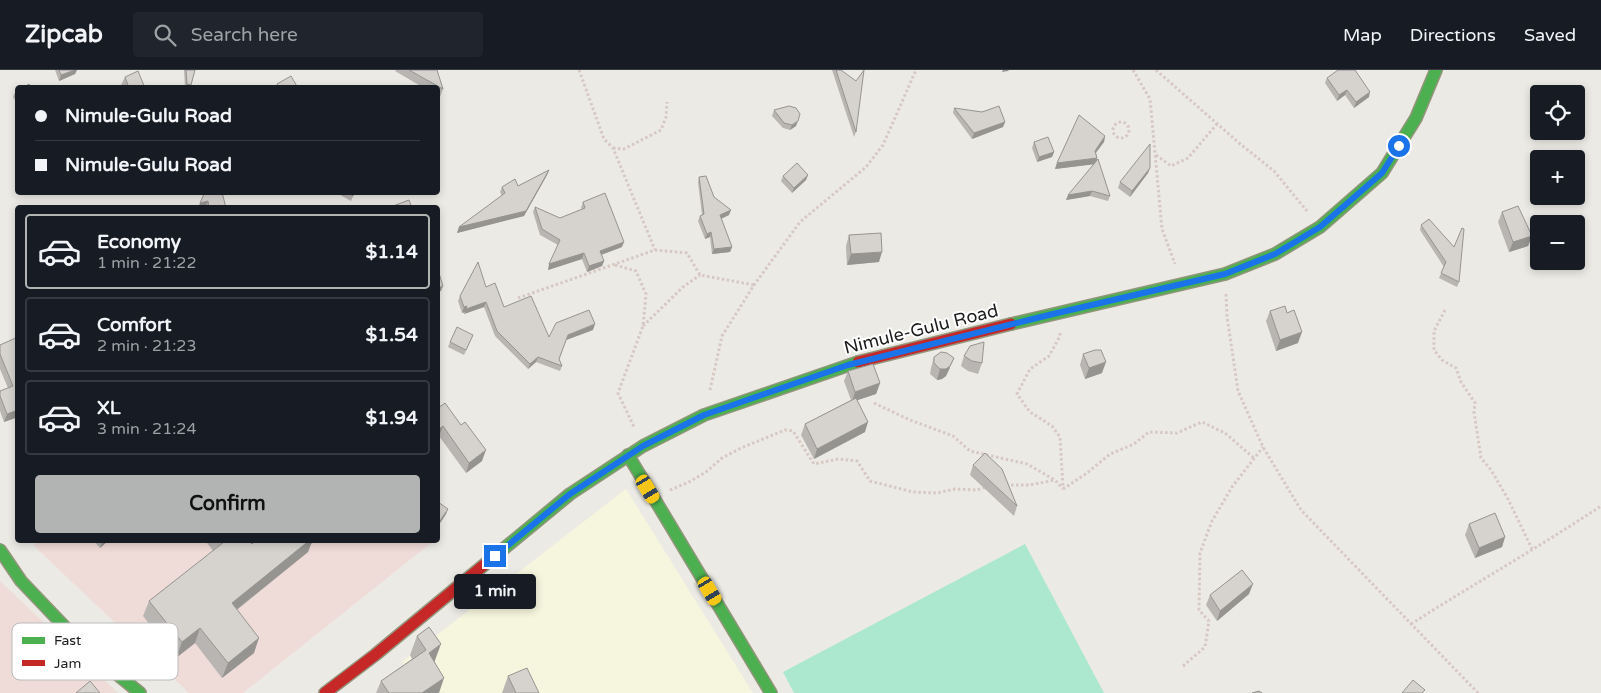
<!DOCTYPE html>
<html lang="en">
<head>
<meta charset="utf-8">
<style>
  :root { --surface:#171b24; --page:#20242c; --text:#f1f3f6; --muted:#9ea1a6; --line:#363941; --accent:#b2b3b3 }
  body { margin:0; font-family:"Varela Round",sans-serif; background:var(--page); color:var(--text); height:100vh; display:flex; flex-direction:column; font-size:19px; white-space:nowrap }
  * { box-sizing:border-box; margin:0 }
  p { font-size:16px; color:var(--muted) }
  .icon { flex:none; width:28px; height:28px; fill:none; stroke:currentColor; stroke-width:2; stroke-linecap:round; stroke-linejoin:round }
  .map { position:relative; flex:1; overflow:hidden }
  .panel { position:absolute; left:15px; top:135px; width:425px; height:338px; display:flex; flex-direction:column; background:var(--surface); border-radius:5px; box-shadow:0 2px 8px #0003 }
  .panel>* { flex:none }
  .banner { position:absolute; left:15px; top:15px; width:425px; height:110px; border-radius:5px; box-shadow:0 2px 8px #0003; display:grid; align-content:center; height:110px; padding:0 20px; background:var(--surface) }
  .controls { position:absolute; left:1530px; top:15px; display:grid; gap:10px }
  .controls a { display:grid; place-items:center; width:55px; height:55px; border-radius:5px; background:var(--surface); box-shadow:0 2px 8px #0003; font-size:25px }
  .end { position:absolute; width:22px; height:22px; margin:-11px; border:6px solid #1a73e8; background:#fff; box-shadow:0 0 0 2px #fff }
  .from { border-radius:50% }
  .bubble { position:absolute; height:35px; border-radius:5px; background:var(--surface); box-shadow:0 2px 8px #0003; font-size:16px; font-weight:700; line-height:35px; text-align:center }
  .car { position:absolute; width:15px; height:30px; margin:-15px -8px; border-radius:6px; box-shadow:0 0 4px 1px #0007; background:linear-gradient(#f5c518 24%,#345 0 40%,#f5c518 0 76%,#345 0 86%,#f5c518 0) }
  .banner b { display:flex; align-items:center; gap:18px; height:48px; font-size:19px }
  .banner b+b { border-top:1px solid var(--line) }
  .banner i { width:12px; height:12px; background:var(--text) }
  ul { padding:9px 0 0; list-style:none }
  li { display:flex; align-items:center; gap:15px; height:75px; margin:0 10px 8px; padding:0 10px; border:2px solid var(--line); border-radius:5px }
  li div { flex:1 }
  li b { display:block; font-size:19px }
  li em { font-style:normal; font-weight:700 }
  li.on { border-color:var(--accent) }
  li>.icon { width:45px; height:45px; stroke-width:1.5 }
  .button { display:flex; gap:10px; margin-top:auto; padding:10px 20px }
  .button a { flex:1; height:58px; border-radius:5px; background:var(--accent); color:#111; font-size:20px; font-weight:700; line-height:58px; text-align:center }
  header { display:flex; align-items:center; gap:30px; box-sizing:border-box; height:70px; padding:0 25px; background:var(--surface); border-bottom:1px solid var(--line) }
  header strong { font-size:24px }
  nav { display:flex; gap:28px; margin-inline-start:auto; font-size:18px }
  .search { width:350px; height:45px; background:var(--page); display:flex; align-items:center; gap:12px; box-sizing:border-box; padding:0 18px; border-radius:5px; color:var(--muted); font-size:19px }
  .map>svg:first-child { display:block }
</style>
</head>
<body>
<header>
<strong>Zipcab</strong>
<div class="search"><svg class="icon" aria-label="search" viewBox="0 0 24 24"><circle cx="10" cy="10" r="6"/><path d="M15 15l6 6"/></svg>Search here</div>
<nav><a>Map</a><a>Directions</a><a>Saved</a></nav>
</header>
<div class="map">
<svg width="1601" height="623" viewBox="0 0 1601 623">
  <rect width="100%" height="100%" fill="#eceae4"/>
  <g fill="#efdcd8">
    <path d="M43,470H427L431,473L243,623H189L33,475Z"/>
    <path d="M0,511L118,623H0Z"/>
  </g>
  <path fill="#f6f6de" d="M626,419L753,623H419L402,592Z"/>
  <path fill="#ace8cf" d="M1025,474L1104,623H794L783,602Z"/>
  <g fill="none" stroke-linecap="round" stroke-linejoin="round">
    <g stroke="#93957c" stroke-width="14">
      <g id="fast">
        <path d="M1011,254L1225,204L1275,184L1320,157L1382,103L1416,48L1436,0"/>
        <path d="M628,385L771,623"/>
        <path d="M0,480L21,511L85,578L140,623"/>
        <path d="M501,481L570,424L643,376L704,345L858,292"/>
      </g>
    </g>
    <g stroke="#93957c" stroke-width="14">
      <g id="jam">
        <path d="M858,292L1011,254"/>
        <path d="M325,623L375,585L501,481"/>
      </g>
    </g>
    <g stroke="#d7c8c3" stroke-width="3" stroke-dasharray="2.5 2.5" stroke-linecap="butt">
      <path d="M579,0L604,69L613,78L655,180"/>
      <path d="M1133,0L1150,29L1162,159L1175,194"/>
      <path d="M1156,0L1239,73L1274,101L1307,141"/>
      <circle cx="1121" cy="60" r="8"/>
      <path d="M613,78L624,79L661,60L666,47L667,32"/>
      <path d="M1156,85L1171,96L1188,88L1217,54"/>
      <path d="M615,195L636,201L646,224L643,256L618,323L634,357"/>
      <path d="M1226,224L1227,246L1238,321L1263,377L1301,440L1478,623"/>
      <path d="M518,228L655,180L687,183L700,205L754,215"/>
      <path d="M1445,240L1434,261V280L1442,290L1456,298L1461,312L1475,333L1474,342L1481,388L1491,400L1508,429L1532,479"/>
      <path d="M643,256L683,217L700,205"/>
      <path d="M1060,263V266L1049,286L1030,299L1017,324L1030,342L1052,356L1060,367L1063,418"/>
      <path d="M710,320L722,266L754,215L800,152L866,97L883,75L916,0"/>
      <path d="M874,333L910,350L953,366L970,381L1027,394L1055,410L1063,419"/>
      <path d="M1006,415H1030L1055,410"/>
      <path d="M1063,419L1087,403L1110,384L1134,374L1149,362L1177,363L1202,352L1225,363L1255,389"/>
      <path d="M670,420L689,412L706,402L722,388L741,378L785,360L793,361L814,394L838,389L857,391L870,411L913,422L937,423L955,419L977,420L986,417"/>
      <path d="M1411,554C1474,514 1539,477 1601,436"/>
      <path d="M1183,596L1205,577L1209,551L1199,540L1200,483L1212,451L1232,417L1263,377"/>
    </g>
    <use href="#fast" stroke="#4caf50" stroke-width="11"/>
    <use href="#jam" stroke="#c62828" stroke-width="11"/>
  </g>
  <g fill="#b8b5b2">
    <path d="M55,0H77L75,4L59,11Z"/>
    <path d="M184,0H195L190,18H185Z"/>
    <path d="M396,0H437L443,19L440,27L438,25V18H424L395,1Z"/>
    <path d="M832,0H841L856,62L854,67Z"/>
    <path d="M125,7L145,18H122L121,15Z"/>
    <path d="M1327,8L1369,27L1354,38L1345,25L1337,31L1325,13Z"/>
    <path d="M18,21V34L13,27L15,22Z"/>
    <path d="M954,38L1005,52L1003,57L972,69L953,43Z"/>
    <path d="M774,40L796,56L790,60L783,58L772,46Z"/>
    <path d="M1105,66L1104,72L1096,83L1097,90L1110,126L1108,131L1090,126L1066,130L1094,94L1055,99L1057,93Z"/>
    <path d="M1034,72L1054,82L1052,87L1037,92L1032,78Z"/>
    <path d="M1150,98L1148,103L1130,127L1118,118L1120,112Z"/>
    <path d="M549,100L547,105L524,146L457,163L459,157L502,126L500,122L502,117L518,116Z"/>
    <path d="M808,105L806,110L792,123L781,111L783,106Z"/>
    <path d="M699,107L714,127L729,145L721,149L732,177L730,182L712,184L710,167L705,169L698,151L700,146L702,145L698,112Z"/>
    <path d="M205,122L226,138H206Z"/>
    <path d="M335,122H355L351,131Z"/>
    <path d="M583,132L622,177L601,185L604,191L602,196L587,202L582,189L548,200L558,175L540,165L533,142L535,137L560,148L582,139L581,138Z"/>
    <path d="M1502,142L1532,166L1528,176L1509,182L1498,152Z"/>
    <path d="M1421,155L1459,212L1457,217L1439,208L1444,197L1420,160Z"/>
    <path d="M849,165L879,192L847,195L846,176Z"/>
    <path d="M486,217L504,237L549,267L593,260L566,270L559,290L562,296L560,301L536,292L528,299L495,266L484,237L464,244L465,242L462,243L458,231L460,226Z"/>
    <path d="M1270,241L1298,273L1276,281L1266,251Z"/>
    <path d="M473,265L464,285L448,277L450,272Z"/>
    <path d="M18,267V347L4,352L0,341V321L8,318L0,299V275Z"/>
    <path d="M1083,284L1102,303L1085,309L1080,295Z"/>
    <path d="M964,286L982,293L978,304L968,301L961,296Z"/>
    <path d="M934,287L950,298L946,306L942,309L937,310L930,304L931,298Z"/>
    <path d="M848,301L880,313L876,324L857,330L865,362L814,389L801,365L805,354L851,330L844,311Z"/>
    <path d="M438,338L482,391L466,403L439,366Z"/>
    <path d="M973,395L1017,436L1014,446L970,405Z"/>
    <path d="M438,432L446,444L438,456Z"/>
    <path d="M1469,454L1505,467L1502,477L1475,488L1465,465Z"/>
    <path d="M93,470H109L100,478Z"/>
    <path d="M205,470H248L252,474L257,470H315L311,474L308,482L237,540L254,583L222,608L195,573L176,588L143,546L149,531L213,481Z"/>
    <path d="M1249,524L1217,551L1206,535L1210,525Z"/>
    <path d="M417,566L435,592L439,623H376L381,611L412,589L410,585Z"/>
    <path d="M508,606L539,623H502Z"/>
  </g>
  <g fill="#969491">
    <path d="M75,0H77L75,4L59,11L61,5Z"/>
    <path d="M1003,0H1009L1008,1L1002,2Z"/>
    <path d="M187,14L191,15L190,18H185Z"/>
    <path d="M1347,20L1345,25L1337,31L1339,25Z"/>
    <path d="M1370,22L1369,27L1354,38L1356,32Z"/>
    <path d="M798,51L796,56L790,60L792,55Z"/>
    <path d="M1005,52L1003,57L972,69L974,63Z"/>
    <path d="M1105,66L1104,72L1093,86L1095,81Z"/>
    <path d="M1054,82L1052,87L1037,92L1039,87Z"/>
    <path d="M1097,88L1096,94L1055,99L1057,93Z"/>
    <path d="M1150,98L1148,103L1130,127L1132,121Z"/>
    <path d="M549,100L547,105L524,146L457,163L459,157Z"/>
    <path d="M808,105L806,110L792,123L794,118Z"/>
    <path d="M1092,121L1090,126L1066,130L1068,125Z"/>
    <path d="M208,131L206,136L198,138L200,133Z"/>
    <path d="M731,140L729,145L718,150L720,145Z"/>
    <path d="M711,162L710,167L705,169L707,164Z"/>
    <path d="M1532,166L1528,176L1509,182L1513,172Z"/>
    <path d="M624,172L622,177L598,186L600,181Z"/>
    <path d="M732,177L730,182L712,184L714,179Z"/>
    <path d="M882,182L879,192L847,195L851,184Z"/>
    <path d="M584,183L582,189L548,200L549,194Z"/>
    <path d="M604,191L602,196L587,202L589,196Z"/>
    <path d="M443,216L441,221L438,222V218Z"/>
    <path d="M486,232L484,237L464,244L465,242L462,243L464,237Z"/>
    <path d="M595,254L593,260L566,270L557,295L568,265Z"/>
    <path d="M1302,262L1298,273L1276,281L1280,270Z"/>
    <path d="M538,287L536,292L528,299L530,294Z"/>
    <path d="M954,288L946,306L942,309L937,310L940,299Z"/>
    <path d="M1106,292L1102,303L1085,309L1089,298Z"/>
    <path d="M880,313L876,324L852,332L855,322Z"/>
    <path d="M18,340V347L4,352L7,344Z"/>
    <path d="M868,352L865,362L814,389L817,379Z"/>
    <path d="M443,356L439,366L438,368V360Z"/>
    <path d="M486,380L482,391L466,403L469,393Z"/>
    <path d="M448,439L446,444L438,456L440,451Z"/>
    <path d="M1505,467L1502,477L1475,488L1479,478Z"/>
    <path d="M103,470H109L100,478Z"/>
    <path d="M308,470H315L311,474L308,482L226,548L232,533Z"/>
    <path d="M1253,514L1249,524L1217,551L1220,541Z"/>
    <path d="M200,558L195,573L176,588L182,572Z"/>
    <path d="M259,568L254,583L222,608L228,593Z"/>
    <path d="M441,574L434,593L429,583Z"/>
    <path d="M444,608L439,623H422Z"/>
  </g>
  <g fill="#d6d3cf" stroke="#969491">
    <path d="M59,0H75L61,5Z"/>
    <path d="M186,0H195L191,15L187,14Z"/>
    <path d="M409,0H437L443,19Z"/>
    <path d="M836,0H841L856,11L864,0L856,62Z"/>
    <path d="M1338,0H1355L1370,22L1356,32L1347,20L1339,25L1327,8Z"/>
    <path d="M138,1L145,18H129L125,7Z"/>
    <path d="M291,6L298,18H279L277,14Z"/>
    <path d="M29,14L31,18H23Z"/>
    <path d="M789,36L796,38L800,44L798,51L792,55L784,53L774,40Z"/>
    <path d="M999,36L1005,52L974,63L954,38L982,42Z"/>
    <path d="M1079,45L1105,66L1095,81L1097,88L1057,93Z"/>
    <path d="M1048,67L1054,82L1039,87L1034,72Z"/>
    <path d="M1150,74V98L1132,121L1120,112Z"/>
    <path d="M1098,89L1110,126L1092,121L1068,125Z"/>
    <path d="M797,93L808,105L794,118L783,106Z"/>
    <path d="M549,100L526,141L459,157L505,123L502,117L515,109L518,116Z"/>
    <path d="M706,106L714,127L731,140L720,145L732,177L714,179L711,162L707,164L700,146L704,144L699,107Z"/>
    <path d="M205,122H222L226,138H209L208,131L200,133Z"/>
    <path d="M347,122H354L353,126Z"/>
    <path d="M605,123L624,172L600,181L604,191L589,196L584,183L549,194L560,170L542,159L535,137L560,148L585,138L583,132Z"/>
    <path d="M409,130L412,138H394L393,136Z"/>
    <path d="M1518,136L1532,166L1513,172L1502,142Z"/>
    <path d="M1429,149L1454,177L1462,158L1464,159L1459,212L1441,203L1446,192L1421,155Z"/>
    <path d="M881,163L882,182L851,184L849,165Z"/>
    <path d="M478,192L486,217L495,213L504,237L531,226L549,267L556,253L589,240L595,254L568,265L559,289L562,296L538,287L530,294L497,261L486,232L466,239L467,236L464,237L460,226Z"/>
    <path d="M438,200L443,216L438,218Z"/>
    <path d="M1285,236L1287,243L1294,240L1302,262L1280,270L1270,241Z"/>
    <path d="M457,257L473,265L466,280L450,272Z"/>
    <path d="M18,267V340L7,344L0,326V321L13,316L0,284V275Z"/>
    <path d="M984,272L982,293L972,291L964,286L970,276Z"/>
    <path d="M1095,280H1101L1106,292L1089,298L1083,284Z"/>
    <path d="M941,282L947,283L954,288L950,296L946,299H940L934,293V287Z"/>
    <path d="M873,294L880,313L855,322L848,301Z"/>
    <path d="M856,328L868,352L817,379L805,354Z"/>
    <path d="M445,333L461,355L465,352L486,380L469,393L443,356L438,360V338Z"/>
    <path d="M985,383L1002,399L1017,436L973,395Z"/>
    <path d="M438,432L448,439L440,451L438,449Z"/>
    <path d="M1495,443L1505,467L1479,478L1469,454Z"/>
    <path d="M222,470H248L252,474L257,470H310L232,533L259,568L228,593L200,558L182,572L149,531L224,472Z"/>
    <path d="M1242,500L1253,514L1220,541L1210,525Z"/>
    <path d="M429,557L441,574L429,583L444,608L422,623H389L381,611L426,580L417,566Z"/>
    <path d="M527,598L539,623H516L508,606Z"/>
    <path d="M1413,610L1425,620L1422,623H1402Z"/>
    <path d="M90,611L100,623H76Z"/>
    <path d="M1259,621L1262,623H1252Z"/>
  </g>
  <g fill="none" stroke-linecap="round" stroke-linejoin="round">
    <path stroke="#1a73e8" stroke-width="6" d="M495,486L570,424L643,376L704,345L848,295L1053,244L1225,204L1275,184L1320,157L1382,103L1399,76"/>
  </g>
  <g text-anchor="middle" stroke-width="4" stroke-linejoin="round" paint-order="stroke">
    <g font-size="18" fill="#1c1c1c" stroke="#fff">
      <text transform="translate(921 259) rotate(-14)" y="6">Nimule-Gulu Road</text>
    </g>
  </g>
  <rect x="12" y="553" width="166" height="57" rx="8" fill="#fff" stroke="#bbb" stroke-width="1"/>
  <rect x="22" y="567" width="23" height="7" fill="#4caf50"/>
  <rect x="22" y="590" width="23" height="6" fill="#c62828"/>
  <g font-size="14" fill="#1c1c1c">
    <text x="54" y="575">Fast</text>
    <text x="54" y="598">Jam</text>
  </g>
</svg>
<div class="controls">
<a><svg class="icon" aria-label="locate" viewBox="0 0 24 24"><circle cx="12" cy="12" r="6"/><path d="M12 2v4M12 18v4M2 12h4M18 12h4"/></svg></a>
<a>+</a>
<a>−</a>
</div>
<i class="end from" style="left:1399px;top:76px"></i>
<i class="end" style="left:495px;top:486px"></i>
<div class="bubble" style="left:454px;top:504px;width:82px">1 min</div>
<i class="car" style="left:648px;top:419px;rotate:149deg"></i>
<i class="car" style="left:710px;top:521px;rotate:149deg"></i>
<div class="banner">
<b><i class="from"></i>Nimule-Gulu Road</b>
<b><i></i>Nimule-Gulu Road</b>
</div>
<section class="panel">
<ul>
<li class="on"><svg class="icon" aria-label="car" viewBox="0 0 24 24"><path d="M5 17H2v-5l4-1 3-4h7l3 4 3 1v5h-3M9 17h6M6 11h13"/><circle cx="7" cy="17" r="2"/><circle cx="17" cy="17" r="2"/></svg><div><b>Economy</b><p>1 min · 21:22</p></div><em>$1.14</em></li>
<li><svg class="icon" aria-label="car" viewBox="0 0 24 24"><path d="M5 17H2v-5l4-1 3-4h7l3 4 3 1v5h-3M9 17h6M6 11h13"/><circle cx="7" cy="17" r="2"/><circle cx="17" cy="17" r="2"/></svg><div><b>Comfort</b><p>2 min · 21:23</p></div><em>$1.54</em></li>
<li><svg class="icon" aria-label="car" viewBox="0 0 24 24"><path d="M5 17H2v-5l4-1 3-4h7l3 4 3 1v5h-3M9 17h6M6 11h13"/><circle cx="7" cy="17" r="2"/><circle cx="17" cy="17" r="2"/></svg><div><b>XL</b><p>3 min · 21:24</p></div><em>$1.94</em></li>
</ul>
<div class="button"><a>Confirm</a></div>
</section>
</div>
</body>
</html>
